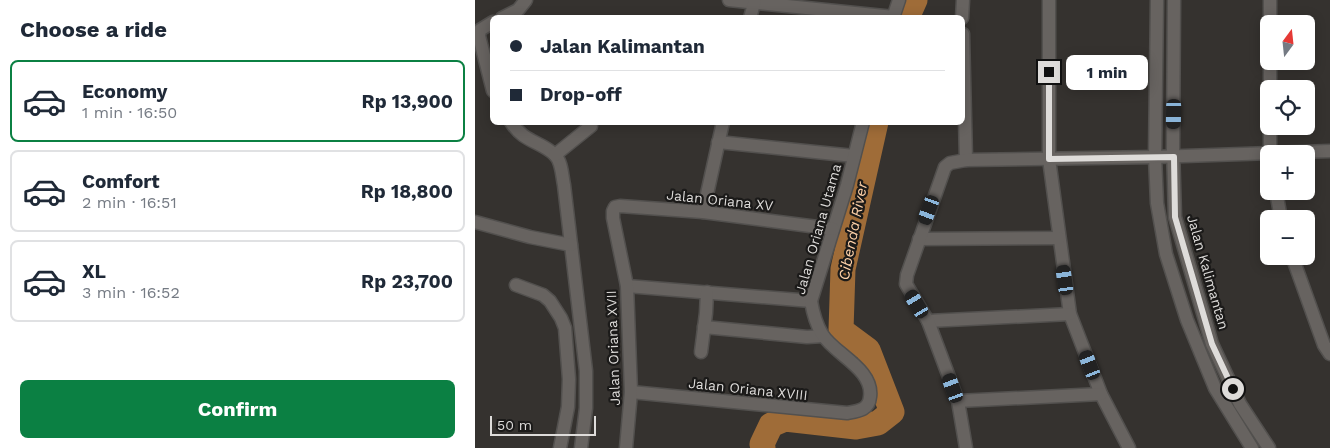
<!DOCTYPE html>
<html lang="en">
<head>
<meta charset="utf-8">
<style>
  :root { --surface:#fff; --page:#f2f2f3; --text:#1f2937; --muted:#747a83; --line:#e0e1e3; --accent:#0b8043 }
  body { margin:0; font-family:"Work Sans",sans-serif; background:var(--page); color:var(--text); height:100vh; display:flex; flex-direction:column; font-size:19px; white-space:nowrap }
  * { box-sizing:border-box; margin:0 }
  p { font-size:16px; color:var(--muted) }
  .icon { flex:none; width:28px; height:28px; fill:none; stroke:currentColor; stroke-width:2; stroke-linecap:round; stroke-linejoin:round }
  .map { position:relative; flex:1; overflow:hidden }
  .drawer { display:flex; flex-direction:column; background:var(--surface); width:475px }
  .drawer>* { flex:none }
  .guide { position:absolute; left:15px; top:15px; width:475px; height:110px; border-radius:8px; box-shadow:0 2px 12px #0003; display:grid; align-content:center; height:110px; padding:0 20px; background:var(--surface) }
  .needle { width:32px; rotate:15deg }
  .tools { position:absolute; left:785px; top:15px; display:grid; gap:10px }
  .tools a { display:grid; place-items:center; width:55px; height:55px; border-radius:8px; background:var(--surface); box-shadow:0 2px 12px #0003; font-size:25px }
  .scale { position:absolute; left:15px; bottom:12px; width:106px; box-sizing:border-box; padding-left:5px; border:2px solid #dedcda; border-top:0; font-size:14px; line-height:18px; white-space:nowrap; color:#dedcda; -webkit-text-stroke:4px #1b1a19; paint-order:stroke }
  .end { position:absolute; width:22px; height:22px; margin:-11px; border:6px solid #dedcda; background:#111; box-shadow:0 0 0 2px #111 }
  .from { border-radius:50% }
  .bubble { position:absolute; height:35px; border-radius:8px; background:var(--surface); box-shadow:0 2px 12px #0003; font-size:16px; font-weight:700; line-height:35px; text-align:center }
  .car { position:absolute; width:15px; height:30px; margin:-15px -8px; border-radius:6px; box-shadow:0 0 4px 1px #0007; background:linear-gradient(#222 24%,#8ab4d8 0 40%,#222 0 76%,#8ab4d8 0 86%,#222 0) }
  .guide b { display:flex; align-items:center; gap:18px; height:48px; font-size:19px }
  .guide b+b { border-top:1px solid var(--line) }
  .guide i { width:12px; height:12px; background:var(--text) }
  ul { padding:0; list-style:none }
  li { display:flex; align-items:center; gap:15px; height:82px; margin:0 10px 8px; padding:0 10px; border:2px solid var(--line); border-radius:8px }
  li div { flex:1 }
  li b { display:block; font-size:19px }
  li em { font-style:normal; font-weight:700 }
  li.on { border-color:var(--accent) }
  li>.icon { width:45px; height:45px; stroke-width:1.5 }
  h2 { padding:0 20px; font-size:22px; line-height:60px }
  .primary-button { display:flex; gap:10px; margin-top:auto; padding:10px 20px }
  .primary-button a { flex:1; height:58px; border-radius:8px; background:var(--accent); color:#fff; font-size:20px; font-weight:700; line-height:58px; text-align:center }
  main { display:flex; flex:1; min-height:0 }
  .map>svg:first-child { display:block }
</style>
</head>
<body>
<main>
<section class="drawer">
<h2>Choose a ride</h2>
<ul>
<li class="on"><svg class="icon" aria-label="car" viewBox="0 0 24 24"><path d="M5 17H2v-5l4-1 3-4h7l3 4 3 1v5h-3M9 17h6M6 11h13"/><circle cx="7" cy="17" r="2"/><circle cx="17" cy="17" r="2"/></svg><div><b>Economy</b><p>1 min · 16:50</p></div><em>Rp 13,900</em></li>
<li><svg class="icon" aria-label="car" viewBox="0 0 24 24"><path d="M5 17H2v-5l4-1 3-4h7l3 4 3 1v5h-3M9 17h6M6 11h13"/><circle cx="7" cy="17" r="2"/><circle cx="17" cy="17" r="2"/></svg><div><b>Comfort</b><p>2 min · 16:51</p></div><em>Rp 18,800</em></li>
<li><svg class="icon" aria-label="car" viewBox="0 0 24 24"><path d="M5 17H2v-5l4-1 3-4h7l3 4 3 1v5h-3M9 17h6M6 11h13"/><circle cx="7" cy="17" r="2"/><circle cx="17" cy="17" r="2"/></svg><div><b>XL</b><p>3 min · 16:52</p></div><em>Rp 23,700</em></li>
</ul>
<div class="primary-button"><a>Confirm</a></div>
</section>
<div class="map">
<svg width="855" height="448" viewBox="0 0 855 448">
  <rect width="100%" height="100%" fill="#35322f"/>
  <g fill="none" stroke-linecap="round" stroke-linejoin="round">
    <g stroke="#9f6c38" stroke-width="25">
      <path d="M432,18L440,0"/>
      <path d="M288,448L287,444L296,425L310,419L381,427L403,423L417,412L393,350L366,330L368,269L401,122"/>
    </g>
    <g stroke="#52504e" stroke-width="15">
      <g id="minor">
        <path d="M254,0L419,17"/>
        <path d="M574,0V159L595,314L626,394L654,448"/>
        <path d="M682,0L680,157L682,203L691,254L712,320L740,388L777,448"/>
        <path d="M699,0L698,149L700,217L737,344L765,404L794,448"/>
        <path d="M27,18L43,10L51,0"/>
        <path d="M275,18L280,0"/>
        <path d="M418,18L424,0"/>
        <path d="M487,18L488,0"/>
        <path d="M18,22L5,30L4,36L18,91"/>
        <path d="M795,24V0"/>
        <path d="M488,34L491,160"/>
        <path d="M795,89V61"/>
        <path d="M36,122C49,143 66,141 80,155C87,162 87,176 89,185L111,371V408L106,448"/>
        <path d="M243,142L379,156"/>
        <path d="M795,154V126"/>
        <path d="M80,155L116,126"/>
        <path d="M801,191L806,219"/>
        <path d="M228,212L248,122"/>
        <path d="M0,222L55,237L96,245"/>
        <path d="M444,239L584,238"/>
        <path d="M817,256L849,345L855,354"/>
        <path d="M41,285L68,295L75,301L86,318L90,328L94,379L93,407L85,448"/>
        <path d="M152,286L336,301"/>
        <path d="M453,321L595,314"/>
        <path d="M229,327L332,337L348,336"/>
        <path d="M226,352L231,313L232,292"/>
        <path d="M156,392L372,413C383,411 394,410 395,397C399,369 359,354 347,334C341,324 338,313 336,301L372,185L388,122"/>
        <path d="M483,401L626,394"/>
        <path d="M151,448L156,392L152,286L138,218V211L140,207L145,206L228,212L358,229"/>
        <path d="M491,448L483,401L453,321L431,284L432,275L470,167L475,163L491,160L680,157L855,151"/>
      </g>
    </g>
    <use href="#minor" stroke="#676360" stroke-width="12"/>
  </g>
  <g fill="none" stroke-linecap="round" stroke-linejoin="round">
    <path stroke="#dedcda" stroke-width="6" d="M574,72V159L699,157L700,217L737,344L758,389"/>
  </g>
  <g text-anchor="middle" stroke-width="4.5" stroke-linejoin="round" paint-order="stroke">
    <g font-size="14" fill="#dedcda" stroke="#1b1a19">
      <text transform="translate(245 200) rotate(6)" y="5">Jalan Oriana XV</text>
      <text transform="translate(343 229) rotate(-74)" y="5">Jalan Oriana Utama</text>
      <text transform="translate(733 272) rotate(74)" y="5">Jalan Kalimantan</text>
      <text transform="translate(138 348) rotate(-92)" y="5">Jalan Oriana XVII</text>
      <text transform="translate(273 389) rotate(6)" y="5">Jalan Oriana XVIII</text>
    </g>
    <g font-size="15" font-style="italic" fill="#ffd2a9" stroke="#1b1a19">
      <text transform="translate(378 231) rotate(-79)" y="5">Cibenda River</text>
    </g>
  </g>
</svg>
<div class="tools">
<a><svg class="needle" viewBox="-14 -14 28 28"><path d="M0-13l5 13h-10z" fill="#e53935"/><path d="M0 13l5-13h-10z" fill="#747a83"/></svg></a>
<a><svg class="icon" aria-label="locate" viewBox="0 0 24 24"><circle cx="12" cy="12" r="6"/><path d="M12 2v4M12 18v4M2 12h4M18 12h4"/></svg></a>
<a>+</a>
<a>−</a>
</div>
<div class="scale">50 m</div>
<i class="end from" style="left:758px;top:389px"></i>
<i class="end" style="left:574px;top:72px"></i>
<div class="bubble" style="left:591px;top:55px;width:82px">1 min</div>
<i class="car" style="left:699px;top:114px;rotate:181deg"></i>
<i class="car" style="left:454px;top:210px;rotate:200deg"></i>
<i class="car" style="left:590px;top:280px;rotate:352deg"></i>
<i class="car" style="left:442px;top:304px;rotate:329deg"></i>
<i class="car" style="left:615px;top:365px;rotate:339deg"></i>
<i class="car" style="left:478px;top:388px;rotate:340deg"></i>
<div class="guide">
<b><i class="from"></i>Jalan Kalimantan</b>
<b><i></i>Drop-off</b>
</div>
</div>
</main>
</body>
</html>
